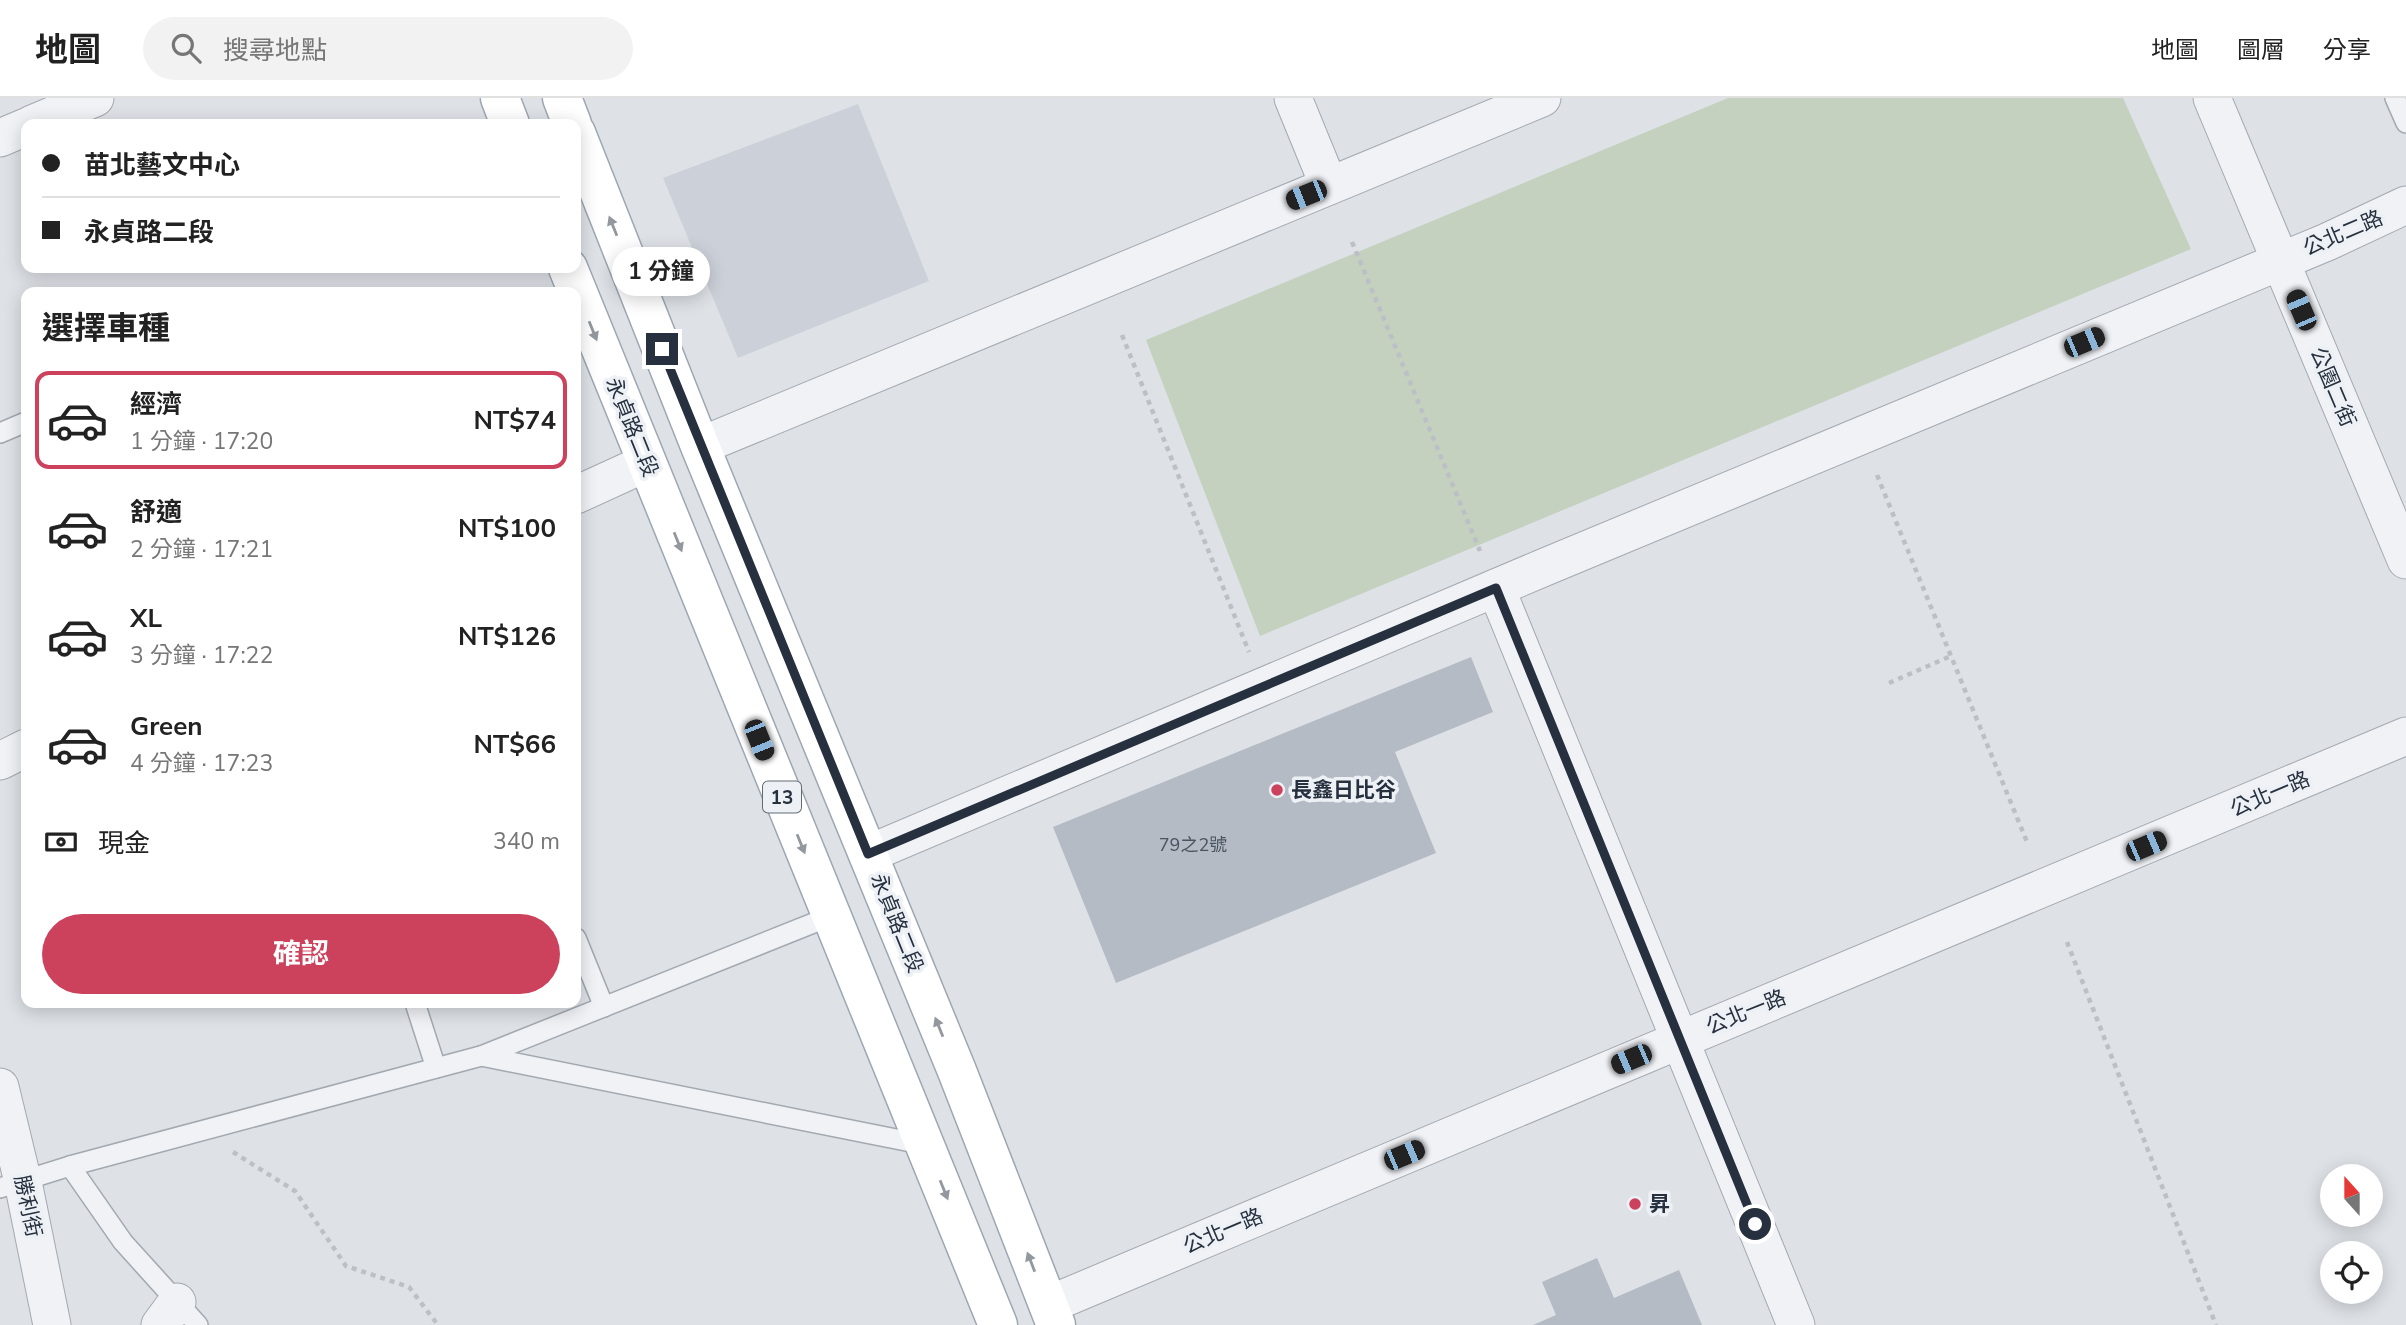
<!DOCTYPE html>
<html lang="zh-TW">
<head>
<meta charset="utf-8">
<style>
  :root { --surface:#fff; --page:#f2f2f2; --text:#222; --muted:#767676; --line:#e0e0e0; --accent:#cc425d }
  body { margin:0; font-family:"Nunito Sans","Noto Sans TC",sans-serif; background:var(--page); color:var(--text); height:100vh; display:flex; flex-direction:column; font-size:26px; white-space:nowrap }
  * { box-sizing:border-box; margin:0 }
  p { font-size:23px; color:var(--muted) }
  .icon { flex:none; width:38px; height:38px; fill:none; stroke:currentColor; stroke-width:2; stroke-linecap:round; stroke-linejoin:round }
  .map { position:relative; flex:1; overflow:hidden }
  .drawer { position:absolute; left:21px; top:189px; width:560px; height:721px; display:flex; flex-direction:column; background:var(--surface); border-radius:14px; box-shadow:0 4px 18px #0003 }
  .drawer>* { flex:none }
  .banner { position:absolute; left:21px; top:21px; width:560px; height:154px; border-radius:14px; box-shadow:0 4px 18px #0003; display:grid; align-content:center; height:154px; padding:0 21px; background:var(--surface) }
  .needle { width:46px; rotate:339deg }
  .controls { position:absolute; left:2320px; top:1066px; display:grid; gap:14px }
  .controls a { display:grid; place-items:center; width:63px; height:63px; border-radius:50%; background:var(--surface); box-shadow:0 4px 18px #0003; font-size:35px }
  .end { position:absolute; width:32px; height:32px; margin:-16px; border:9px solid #27303e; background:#fff; box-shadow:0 0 0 4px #fff }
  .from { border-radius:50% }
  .bubble { position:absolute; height:49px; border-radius:24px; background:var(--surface); box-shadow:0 4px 18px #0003; font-size:23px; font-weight:700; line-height:49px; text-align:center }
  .car { position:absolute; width:21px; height:42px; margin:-21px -10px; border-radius:9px; box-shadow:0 0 5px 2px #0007; background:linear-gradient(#222 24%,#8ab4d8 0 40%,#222 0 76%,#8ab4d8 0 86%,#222 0) }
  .banner b { display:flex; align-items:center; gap:24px; height:66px; font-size:26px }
  .banner b+b { border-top:2px solid var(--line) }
  .banner i { width:18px; height:18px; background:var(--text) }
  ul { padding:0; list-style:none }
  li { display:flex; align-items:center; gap:21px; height:98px; margin:0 14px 10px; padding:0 7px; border:4px solid transparent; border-radius:14px }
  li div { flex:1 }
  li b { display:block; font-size:26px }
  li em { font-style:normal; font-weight:700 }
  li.active { border-color:var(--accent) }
  li>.icon { width:63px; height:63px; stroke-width:1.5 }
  h2 { padding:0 21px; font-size:32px; line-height:84px }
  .pay { display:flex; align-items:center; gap:18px; height:77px; padding:0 21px; font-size:26px }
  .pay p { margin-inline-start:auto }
  .cta { display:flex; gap:14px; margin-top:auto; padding:14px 21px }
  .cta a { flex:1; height:80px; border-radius:42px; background:var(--accent); color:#fff; font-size:28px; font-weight:700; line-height:80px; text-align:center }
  header { display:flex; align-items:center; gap:42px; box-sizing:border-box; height:98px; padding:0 35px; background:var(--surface); border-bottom:2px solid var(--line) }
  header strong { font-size:33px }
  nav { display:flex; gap:38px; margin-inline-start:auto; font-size:24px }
  .search { width:490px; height:63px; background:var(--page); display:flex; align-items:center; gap:18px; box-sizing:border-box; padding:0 24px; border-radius:38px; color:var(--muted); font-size:26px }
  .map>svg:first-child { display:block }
</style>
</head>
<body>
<header>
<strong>地圖</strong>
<div class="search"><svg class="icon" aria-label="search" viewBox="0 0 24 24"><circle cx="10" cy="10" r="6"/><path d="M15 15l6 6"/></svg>搜尋地點</div>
<nav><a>地圖</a><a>圖層</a><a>分享</a></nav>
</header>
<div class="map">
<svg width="2406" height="1227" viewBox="0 0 2406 1227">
  <rect width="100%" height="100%" fill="#dee2e7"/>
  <path fill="#ccd1d9" d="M858,6L929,183L738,260L663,80Z"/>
  <path fill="#c4d1bf" d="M1728,0H2123L2191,151L1260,538L1146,242Z"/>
  <g fill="#b5bbc4">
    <path d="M1471,559L1493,614L1395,654L1436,755L1116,885L1053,729Z"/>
    <path d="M1597,1160L1614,1200L1679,1172L1702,1227H1533L1556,1217L1542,1184Z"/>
  </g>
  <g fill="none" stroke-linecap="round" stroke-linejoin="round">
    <g stroke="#a3a9b1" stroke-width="22">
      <g id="service">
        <path d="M2395,0L2406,25"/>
        <path d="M0,335L26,324"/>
        <path d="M576,840L604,909"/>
        <path d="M415,905L436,970"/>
        <path d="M481,958L926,1047"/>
        <path d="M70,1068L123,1144L198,1227"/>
        <path d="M0,1090L70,1068L481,958L831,818"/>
      </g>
    </g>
    <g stroke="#a3a9b1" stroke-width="39">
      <g id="minor">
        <path d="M1293,0L1329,88"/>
        <path d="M2212,0L2406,462"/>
        <path d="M32,26L95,0"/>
        <path d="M0,40L26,29"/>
        <path d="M700,348L1542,0"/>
        <path d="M576,397L646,365"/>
        <path d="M1496,490L1796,1227"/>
        <path d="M0,663L26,650"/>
        <path d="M868,756L1545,469L2327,144L2406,107"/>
        <path d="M0,989L23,1084L52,1227"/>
        <path d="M1048,1207C1500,1016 1954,830 2406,638"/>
        <path d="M160,1227L177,1204"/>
      </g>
    </g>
    <g stroke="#9da7b3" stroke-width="41">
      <g id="primary">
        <path d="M500,0L510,26"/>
        <path d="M562,0L572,26"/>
        <path d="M576,35L700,348L957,973L1056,1227"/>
        <path d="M568,170L998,1227"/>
      </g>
    </g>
    <g stroke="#bcc0c6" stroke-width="4.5" stroke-dasharray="5 5" stroke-linecap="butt">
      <path d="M1352,144L1480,453"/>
      <path d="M1122,237L1249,554"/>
      <path d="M1877,377L2027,744"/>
      <path d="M1889,585L1951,558"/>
      <path d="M2067,844L2216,1227"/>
      <path d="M233,1054L295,1093L346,1168L409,1189L438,1227"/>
    </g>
    <use href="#service" stroke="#f0f2f6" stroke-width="19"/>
    <use href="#minor" stroke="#f0f2f6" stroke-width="37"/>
    <use href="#primary" stroke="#fff" stroke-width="38"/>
  </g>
  <defs><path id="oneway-solid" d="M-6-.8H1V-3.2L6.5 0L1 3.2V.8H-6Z" transform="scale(1.75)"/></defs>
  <g fill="#93989e">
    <use href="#oneway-solid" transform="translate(613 128) rotate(-112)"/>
    <use href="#oneway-solid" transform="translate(593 233) rotate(68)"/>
    <use href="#oneway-solid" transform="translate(678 444) rotate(68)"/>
    <use href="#oneway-solid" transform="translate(801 746) rotate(68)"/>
    <use href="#oneway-solid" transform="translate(939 929) rotate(-112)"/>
    <use href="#oneway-solid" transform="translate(944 1092) rotate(68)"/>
    <use href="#oneway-solid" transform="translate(1031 1164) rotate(-111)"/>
  </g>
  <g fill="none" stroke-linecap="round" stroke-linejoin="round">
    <path stroke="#27303e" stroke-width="9" d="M662,251L868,756L1496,490L1755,1126"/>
  </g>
  <g fill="#cc425d" stroke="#edf1f5" stroke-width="2.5">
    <circle cx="1277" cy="692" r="7"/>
    <circle cx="1635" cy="1106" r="7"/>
  </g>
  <g text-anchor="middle" stroke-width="7" stroke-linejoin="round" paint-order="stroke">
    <g font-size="18" fill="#4a5360">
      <text x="1193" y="753">79之2號</text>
    </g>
    <rect fill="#edf1f5" stroke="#626a75" stroke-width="2" x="763" y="683.5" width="38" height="31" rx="5"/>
    <g font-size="19" font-weight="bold" fill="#27303e">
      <text x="782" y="706">13</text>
    </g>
    <g font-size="21" fill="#27303e" stroke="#edf1f5">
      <text transform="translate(2343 135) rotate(-23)" y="7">公北二路</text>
      <text transform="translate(2333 289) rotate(67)" y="7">公園二街</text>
      <text transform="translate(632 329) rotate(68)" y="7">永貞路二段</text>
      <text transform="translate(2270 696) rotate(-23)" y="7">公北一路</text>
      <text transform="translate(897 825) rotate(68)" y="7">永貞路二段</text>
      <text transform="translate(1746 914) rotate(-22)" y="7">公北一路</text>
      <text transform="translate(28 1108) rotate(78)" y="7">勝利街</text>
      <text transform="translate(1223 1133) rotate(-23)" y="7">公北一路</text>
    </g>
    <g font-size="21" font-weight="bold" fill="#27303e" stroke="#edf1f5" text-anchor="start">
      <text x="1291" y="699">長鑫日比谷</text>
      <text x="1649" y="1113">昇</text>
    </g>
  </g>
</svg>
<div class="controls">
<a><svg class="needle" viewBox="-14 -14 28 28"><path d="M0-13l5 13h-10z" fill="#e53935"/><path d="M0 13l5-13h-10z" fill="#767676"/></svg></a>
<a><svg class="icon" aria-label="locate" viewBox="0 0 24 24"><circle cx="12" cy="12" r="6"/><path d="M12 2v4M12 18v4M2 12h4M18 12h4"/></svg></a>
</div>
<i class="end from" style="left:1755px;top:1126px"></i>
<i class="end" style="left:662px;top:251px"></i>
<div class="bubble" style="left:612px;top:149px;width:98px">1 分鐘</div>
<i class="car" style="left:1306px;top:97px;rotate:248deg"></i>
<i class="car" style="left:2301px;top:212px;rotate:337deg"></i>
<i class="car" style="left:2084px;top:244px;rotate:67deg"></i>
<i class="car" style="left:759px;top:642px;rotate:158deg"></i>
<i class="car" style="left:2146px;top:748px;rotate:67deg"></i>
<i class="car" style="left:1631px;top:961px;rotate:247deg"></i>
<i class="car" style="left:1404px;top:1057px;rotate:67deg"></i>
<div class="banner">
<b><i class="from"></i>苗北藝文中心</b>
<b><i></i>永貞路二段</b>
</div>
<section class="drawer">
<h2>選擇車種</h2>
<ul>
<li class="active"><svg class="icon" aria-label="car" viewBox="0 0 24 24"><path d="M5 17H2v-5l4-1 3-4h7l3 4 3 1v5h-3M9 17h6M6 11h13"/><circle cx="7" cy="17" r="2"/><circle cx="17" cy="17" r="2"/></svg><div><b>經濟</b><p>1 分鐘 · 17:20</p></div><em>NT$74</em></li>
<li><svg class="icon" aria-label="car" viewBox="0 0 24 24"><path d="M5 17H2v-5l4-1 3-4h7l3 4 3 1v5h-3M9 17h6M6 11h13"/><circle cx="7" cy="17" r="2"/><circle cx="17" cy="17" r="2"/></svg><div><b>舒適</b><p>2 分鐘 · 17:21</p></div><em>NT$100</em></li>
<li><svg class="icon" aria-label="car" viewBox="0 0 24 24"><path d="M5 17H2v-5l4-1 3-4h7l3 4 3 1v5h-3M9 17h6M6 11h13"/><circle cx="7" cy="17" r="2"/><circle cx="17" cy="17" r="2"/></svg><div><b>XL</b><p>3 分鐘 · 17:22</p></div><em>NT$126</em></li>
<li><svg class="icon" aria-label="car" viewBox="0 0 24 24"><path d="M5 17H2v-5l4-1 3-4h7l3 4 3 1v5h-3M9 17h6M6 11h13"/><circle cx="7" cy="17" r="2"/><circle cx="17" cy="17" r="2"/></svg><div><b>Green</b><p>4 分鐘 · 17:23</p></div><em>NT$66</em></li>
</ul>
<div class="pay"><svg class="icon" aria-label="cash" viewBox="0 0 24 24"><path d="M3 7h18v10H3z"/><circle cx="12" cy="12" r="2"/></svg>現金<p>340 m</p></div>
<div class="cta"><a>確認</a></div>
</section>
</div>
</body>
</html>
